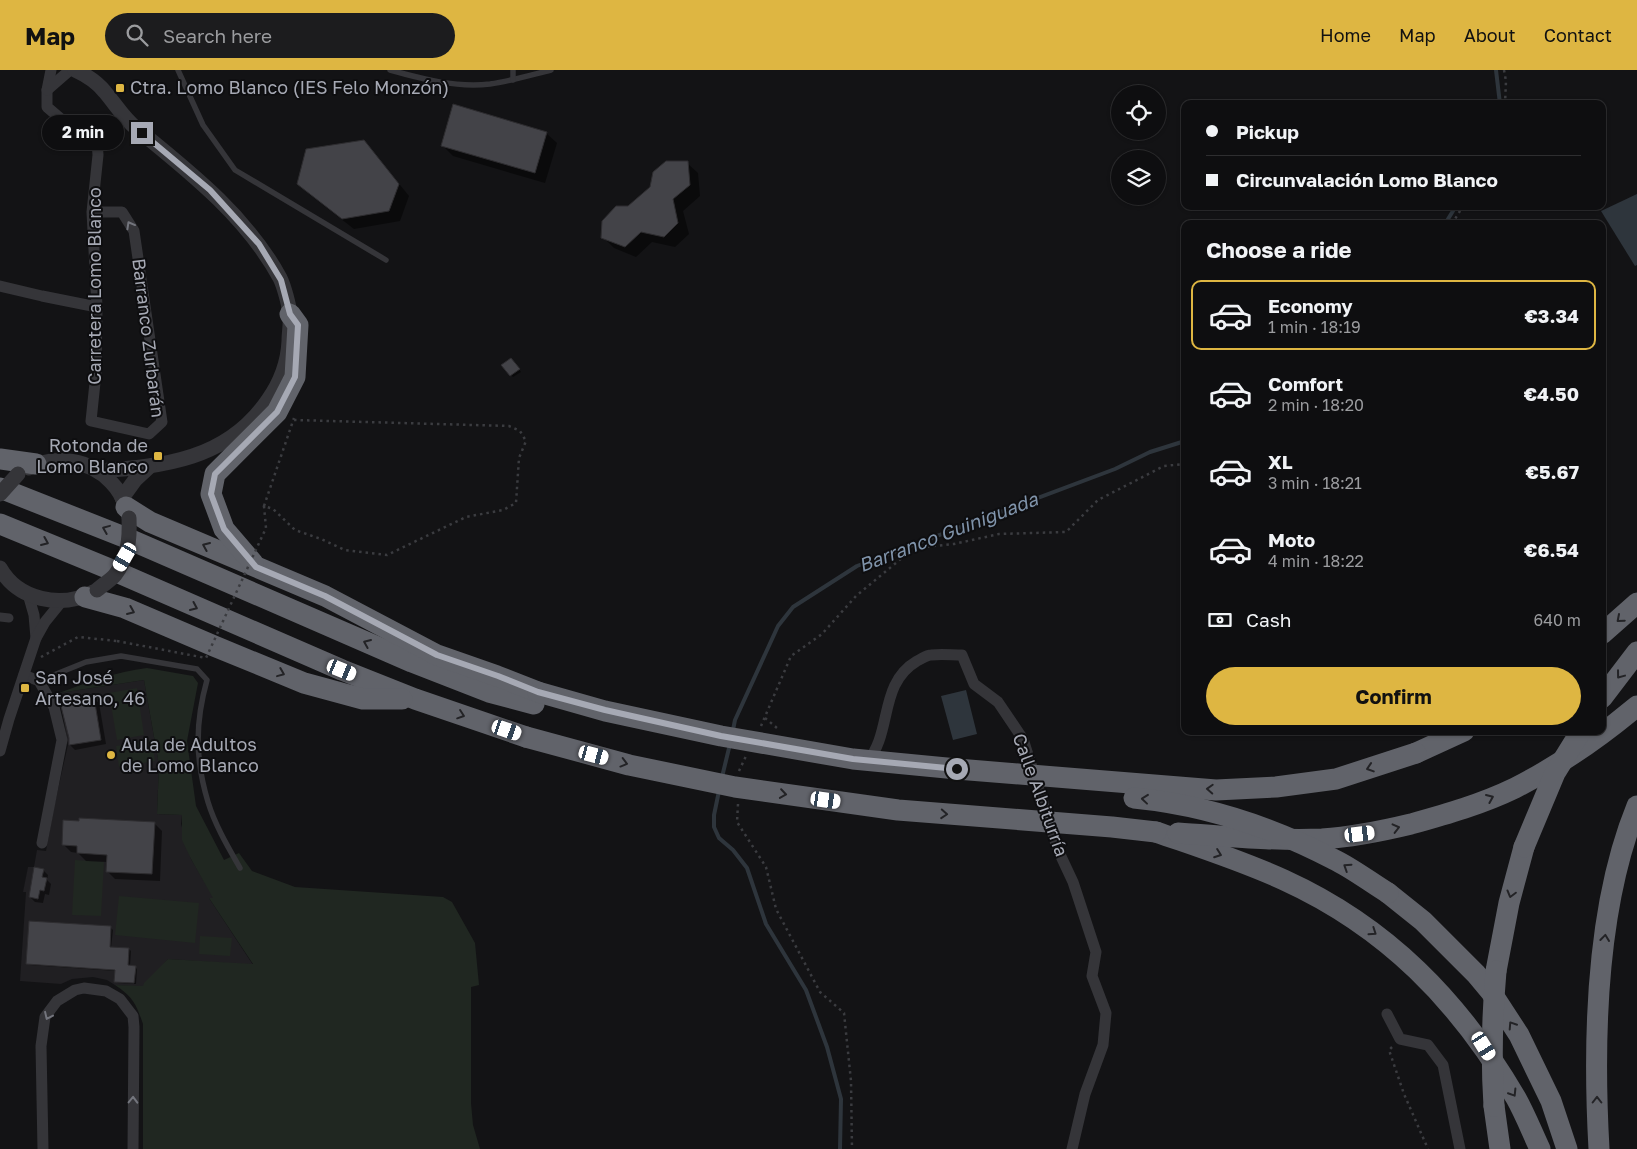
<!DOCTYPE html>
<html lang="en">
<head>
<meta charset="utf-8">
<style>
  :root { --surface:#0e0e10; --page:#1c1c1e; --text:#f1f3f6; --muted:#9b9c9f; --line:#2e2e30; --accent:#deb642 }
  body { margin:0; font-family:"Golos Text",sans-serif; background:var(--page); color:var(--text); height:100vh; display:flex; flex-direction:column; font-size:19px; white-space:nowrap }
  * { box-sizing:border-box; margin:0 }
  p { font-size:16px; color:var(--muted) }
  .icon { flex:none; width:28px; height:28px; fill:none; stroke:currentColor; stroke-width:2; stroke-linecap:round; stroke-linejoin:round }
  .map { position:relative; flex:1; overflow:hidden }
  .details { position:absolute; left:1181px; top:150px; width:425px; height:515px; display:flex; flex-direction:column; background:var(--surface); border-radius:10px; box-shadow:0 1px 4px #0004,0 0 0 1px var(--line) }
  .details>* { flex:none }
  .guide { position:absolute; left:1181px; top:30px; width:425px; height:110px; border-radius:10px; box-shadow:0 1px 4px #0004,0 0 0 1px var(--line); display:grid; align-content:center; height:110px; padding:0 25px; background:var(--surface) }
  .fabs { position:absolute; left:1111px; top:15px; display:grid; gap:10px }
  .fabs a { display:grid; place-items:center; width:55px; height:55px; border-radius:50%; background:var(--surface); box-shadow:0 1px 4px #0004,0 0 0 1px var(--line); font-size:25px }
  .end { position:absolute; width:22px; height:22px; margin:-11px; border:6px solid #a6a9b4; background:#111; box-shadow:0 0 0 2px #111 }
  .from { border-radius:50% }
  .bubble { position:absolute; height:35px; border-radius:18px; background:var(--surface); box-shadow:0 1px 4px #0004,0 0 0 1px var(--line); font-size:16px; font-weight:700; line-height:35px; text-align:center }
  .car { position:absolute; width:15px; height:30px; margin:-15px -8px; border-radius:6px; box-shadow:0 0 4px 1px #0007; background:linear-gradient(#fff 24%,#345 0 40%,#fff 0 76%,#345 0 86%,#fff 0) }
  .guide b { display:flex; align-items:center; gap:18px; height:48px; font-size:19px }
  .guide b+b { border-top:1px solid var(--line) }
  .guide i { width:12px; height:12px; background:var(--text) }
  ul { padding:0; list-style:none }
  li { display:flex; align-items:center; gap:15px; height:70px; margin:0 10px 8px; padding:0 15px; border:2px solid transparent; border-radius:10px }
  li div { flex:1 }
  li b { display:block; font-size:19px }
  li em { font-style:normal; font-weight:700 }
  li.current { border-color:var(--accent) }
  li>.icon { width:45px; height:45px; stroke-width:1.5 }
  h2 { padding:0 25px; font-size:22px; line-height:60px }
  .pay { display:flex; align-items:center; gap:12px; height:55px; padding:0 25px; font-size:19px }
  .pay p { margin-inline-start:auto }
  .primary-button { display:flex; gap:10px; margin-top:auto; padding:10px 25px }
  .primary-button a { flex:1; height:58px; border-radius:30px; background:var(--accent); color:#111; font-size:20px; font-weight:700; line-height:58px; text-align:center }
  header { display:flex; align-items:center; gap:30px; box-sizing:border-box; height:70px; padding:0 25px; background:var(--accent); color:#111 }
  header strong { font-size:24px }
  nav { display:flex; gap:28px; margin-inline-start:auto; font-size:18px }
  .search { width:350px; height:45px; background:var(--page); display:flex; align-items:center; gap:12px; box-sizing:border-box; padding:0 18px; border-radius:28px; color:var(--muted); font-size:19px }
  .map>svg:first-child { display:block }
</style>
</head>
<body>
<header>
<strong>Map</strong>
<div class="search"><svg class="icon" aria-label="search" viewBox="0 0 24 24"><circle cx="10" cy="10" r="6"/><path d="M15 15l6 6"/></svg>Search here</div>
<nav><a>Home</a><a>Map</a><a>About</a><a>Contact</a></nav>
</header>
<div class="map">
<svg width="1637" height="1079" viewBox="0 0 1637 1079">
  <rect width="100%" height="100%" fill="#131315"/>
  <path fill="#201f22" d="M144,610L159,695L157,744L182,745L181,754L191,789L214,828H209L253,895L168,889L144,917L115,915L107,910L93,907L72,909L61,914L20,911L26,822H23L28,797H34L37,780L46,781L54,737L68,675L59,623Z"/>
  <g fill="#202721">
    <path d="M147,598L193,606L198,613L187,671L196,736L224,790L239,783L252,801L295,817L443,827L452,832L475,873L479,915L471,917V1033L473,1055L480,1079H143V954C136,934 133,927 115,915L143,916L144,913L168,889L253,894L209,828H213L191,789L182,770V745L157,744L159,695L144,610L59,623C88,612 116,602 147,598Z"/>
    <path d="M137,618L144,665L117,670L109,623Z"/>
    <path d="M152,670L155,691L119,697L116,676Z"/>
    <path d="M75,790L104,792L101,846L72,845Z"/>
    <path d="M119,826L199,833L195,873L115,865Z"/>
    <path d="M200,866L232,868L230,886L199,884Z"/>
  </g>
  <g fill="#2e353c">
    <path d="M1637,124V195L1635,196L1601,141Z"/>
    <path d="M966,620L977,664L953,670L941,626Z"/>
  </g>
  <g fill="#0007">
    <path d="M546,63L557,73L545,113L453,86L442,75Z"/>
    <path d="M363,72L374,83L409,126L400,151L354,159L309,124L298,113Z"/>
    <path d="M687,93L698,103L700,126L683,141L689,164L675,177L652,172L636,187L614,178L603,167L628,137L651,117Z"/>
    <path d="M513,291L521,302L513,307L511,305Z"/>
    <path d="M93,628L99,633L106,674L75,680L70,675Z"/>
    <path d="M154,753L162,761L160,811L115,809L107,801L108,792L86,791L78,783L71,782L63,774Z"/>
    <path d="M43,800L48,805L47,810L51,814L49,825L45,824L43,833L35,832L30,827Z"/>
    <path d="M110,857L113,860L111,878L129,879L131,881L130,896L135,897L137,899L136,914L118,913L116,911V901L30,895L28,893Z"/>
  </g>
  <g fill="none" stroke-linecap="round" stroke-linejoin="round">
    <g stroke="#2e353c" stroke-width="4">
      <path d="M1496,0L1500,34"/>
      <path d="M1445,154L1456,136"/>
      <path d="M733,660L735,650L778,556L793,537L857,496L1115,399L1150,382L1185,371"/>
      <path d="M722,707L730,674"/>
      <path d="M719,721L714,745V757L719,768L733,780L747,798L766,854L806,920L827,977L841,1029L840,1079"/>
    </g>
  </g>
  <g fill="#434348" stroke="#2e2d30">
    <path d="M453,34L547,62L535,103L441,76Z"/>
    <path d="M364,70L399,114L389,141L342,149L297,114L306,79Z"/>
    <path d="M666,91H688L690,115L673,129L678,153L664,167L641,162L625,177L601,168L602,151L616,136H628L650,117L653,102Z"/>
    <path d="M511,288L520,299L510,306L501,295Z"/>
    <path d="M94,627L101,670L69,675V668L60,632Z"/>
    <path d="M79,748L155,752L152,804L106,802L107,785L77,783V776L62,775L63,750L79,751Z"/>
    <path d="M34,797L44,799L42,807L47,808L44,821L40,820L38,829L29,827Z"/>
    <path d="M29,851L111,856L110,877L129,878L128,895L136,896L134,913L114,912L115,900L26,894Z"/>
  </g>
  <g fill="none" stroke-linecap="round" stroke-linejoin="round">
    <g stroke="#3b3c40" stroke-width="2.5" stroke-dasharray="2.5 4" stroke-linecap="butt">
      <path d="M1504,0L1506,11L1505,34"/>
      <path d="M1452,154L1463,136"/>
      <path d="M294,350L509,356L520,361L526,371L519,388L516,433L503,440L466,447L387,485L345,480L321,469L295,460L273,439L264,436L294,348"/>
      <path d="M41,587L78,567L117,571"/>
      <path d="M765,648L777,658"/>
      <path d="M761,656L791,586L822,564L856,526L914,478L954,474L999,464L1066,462L1098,430L1164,396L1185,394"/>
      <path d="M739,701L746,686"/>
      <path d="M738,734L737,752L766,797L776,839L820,922L844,943L851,1011L852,1079"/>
      <path d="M1392,977L1389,980L1404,1024L1428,1079"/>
    </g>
    <g stroke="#353539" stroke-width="5.5">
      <path d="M178,0L203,55L235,100L386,190"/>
      <path d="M390,0C423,9 456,18 490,14C511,11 531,5 551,0"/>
      <path d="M513,10V0"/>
      <path d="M39,611L86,592L121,586L197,599L207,610C195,653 195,689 208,732C215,755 228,777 240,798"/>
    </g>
    <path stroke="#353539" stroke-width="9" d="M0,547L9,548"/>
    <g stroke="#353539" stroke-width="11">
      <path d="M51,0L47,20V37L61,49L83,57L91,62L97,71L98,85L92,142L97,237L96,303L91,351L149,364L162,352L134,161L122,142H92"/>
      <path d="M47,20L70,0"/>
      <path d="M0,216L42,226L97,237"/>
      <path d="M28,524L34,545L36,568"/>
      <path d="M24,605L39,611L54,637L62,670L42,773"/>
      <path d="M0,681L9,649L36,568L45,552L62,531"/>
      <path d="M867,692C893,662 878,614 917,591C922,589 926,585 931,585C941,584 952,585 962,585L974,614L998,632L1023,669L1058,780L1073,812L1096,882L1092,906L1106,943L1103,975L1085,1024L1072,1079"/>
      <path d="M1387,944L1400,969L1428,975L1443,995L1460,1079"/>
      <path d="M43,1079L41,976L45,947L57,931L75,920L84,918L106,921L120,929L133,946L134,957L133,1079"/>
    </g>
    <g stroke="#353539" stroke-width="15">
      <path d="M75,0C86,5 97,12 105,22C116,35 124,49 137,59C190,102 247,147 280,208C284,216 289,235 290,244C291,253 289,262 289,271C288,292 280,313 268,330C227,390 164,396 98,401"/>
      <path d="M29,398C55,384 91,390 111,412C121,422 126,434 129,447"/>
      <path d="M122,428L135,410L149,397"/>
      <path d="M0,498C18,530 61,539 93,522"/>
    </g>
    <g stroke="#61636a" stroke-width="21">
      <path d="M0,389L36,394"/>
      <path d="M0,418L124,467L412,592L489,622L534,634"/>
      <path d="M126,437L150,452L325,526L437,585L497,606L538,622"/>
      <path d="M0,454L112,500L342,600L415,629L526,667"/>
      <path d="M253,493L224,459L211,424L215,404L277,342L295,307L298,255L290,244"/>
      <path d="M85,527L125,538L214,576L304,613L363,629H402"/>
      <path d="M1602,564L1637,533"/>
      <path d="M1602,628L1637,582"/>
      <path d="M1416,683L1464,661"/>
      <path d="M1156,762C1199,777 1243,791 1284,810C1387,857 1459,931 1516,1028C1525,1044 1532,1062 1540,1079"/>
      <path d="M1178,763C1226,766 1274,771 1322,769C1352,767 1382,761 1411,754C1447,744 1482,734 1515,718C1558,696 1600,667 1637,636"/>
      <path d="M1388,823L1423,851L1476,904L1491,922L1519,965L1551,1031L1567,1079"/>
      <path d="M1496,901L1509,833L1524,777"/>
      <path d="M1494,1036L1500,1079"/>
      <path d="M1599,1079C1593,972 1596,836 1637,736"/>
    </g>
    <path stroke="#3b3c40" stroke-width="2.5" stroke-dasharray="2.5 4" stroke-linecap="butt" d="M117,571L206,588L266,458L264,436"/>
    <g stroke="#353539" stroke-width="15">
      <path d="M0,424L18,404"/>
      <path d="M97,520C102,515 110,511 115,505C128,488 130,469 129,448"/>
    </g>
    <g stroke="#61636a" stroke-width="21">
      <path d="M538,622L605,641L721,666L853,689L957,699L1216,720L1276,717L1336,709L1416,683"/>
      <path d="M526,667L629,695L735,717L898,740L1112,757L1156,762"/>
      <path d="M1134,728C1205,735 1270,756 1333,789C1352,798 1370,812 1388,823"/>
      <path d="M1524,777L1555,703L1581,661"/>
      <path d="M1494,1036C1491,991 1492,947 1496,901"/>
    </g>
  </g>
  <defs><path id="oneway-chevron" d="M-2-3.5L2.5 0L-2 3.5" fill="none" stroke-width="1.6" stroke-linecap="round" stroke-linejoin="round" transform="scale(1.25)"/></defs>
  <g stroke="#73757d">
    <use href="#oneway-chevron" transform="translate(130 155) rotate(-119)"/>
    <use href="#oneway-chevron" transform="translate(48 946) rotate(115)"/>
    <use href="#oneway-chevron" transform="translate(133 1030) rotate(-89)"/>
  </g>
  <g stroke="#232326">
    <use href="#oneway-chevron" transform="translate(106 459) rotate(-158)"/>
    <use href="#oneway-chevron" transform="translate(45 472) rotate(23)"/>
    <use href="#oneway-chevron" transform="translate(206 476) rotate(-157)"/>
    <use href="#oneway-chevron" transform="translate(194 537) rotate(24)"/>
    <use href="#oneway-chevron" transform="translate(131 541) rotate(23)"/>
    <use href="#oneway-chevron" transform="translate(1620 549) rotate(139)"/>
    <use href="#oneway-chevron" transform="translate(367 573) rotate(-157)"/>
    <use href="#oneway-chevron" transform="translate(281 603) rotate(22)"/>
    <use href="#oneway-chevron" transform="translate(1620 605) rotate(127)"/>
    <use href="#oneway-chevron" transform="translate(461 645) rotate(19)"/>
    <use href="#oneway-chevron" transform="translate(624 693) rotate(15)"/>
    <use href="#oneway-chevron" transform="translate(1370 698) rotate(162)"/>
    <use href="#oneway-chevron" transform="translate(1210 719) rotate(-177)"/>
    <use href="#oneway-chevron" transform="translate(783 724) rotate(8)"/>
    <use href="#oneway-chevron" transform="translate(1490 728) rotate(-23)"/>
    <use href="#oneway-chevron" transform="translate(1145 729) rotate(-174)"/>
    <use href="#oneway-chevron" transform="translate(944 744) rotate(4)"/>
    <use href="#oneway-chevron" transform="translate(1396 758) rotate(-14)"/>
    <use href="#oneway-chevron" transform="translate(1218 784) rotate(20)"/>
    <use href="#oneway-chevron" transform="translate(1347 797) rotate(-147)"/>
    <use href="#oneway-chevron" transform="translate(1511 824) rotate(105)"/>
    <use href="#oneway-chevron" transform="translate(1373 862) rotate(34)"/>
    <use href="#oneway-chevron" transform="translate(1605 868) rotate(-83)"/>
    <use href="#oneway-chevron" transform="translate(1512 955) rotate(-123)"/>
    <use href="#oneway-chevron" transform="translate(1513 1023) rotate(58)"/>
    <use href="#oneway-chevron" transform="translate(1597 1030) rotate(-90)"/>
  </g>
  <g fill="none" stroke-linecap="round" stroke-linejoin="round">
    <path stroke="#a6a9b4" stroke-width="6" d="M142,63L210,120L259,174L281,210L290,244L298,255L295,307L277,342L215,404L211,424L224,459L256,497L325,526L437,585L498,606L538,622L605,640L721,666L853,689L957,699"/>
  </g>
  <g fill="#deb642" stroke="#0e0e10" stroke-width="2">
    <rect x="115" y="13" width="10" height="10" rx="2.5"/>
    <rect x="153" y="381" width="10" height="10" rx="2.5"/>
    <rect x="20" y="613" width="10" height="10" rx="2.5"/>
    <circle cx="111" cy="685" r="5"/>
  </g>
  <g text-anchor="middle" stroke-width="4" stroke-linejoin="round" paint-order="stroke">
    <g font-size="18" fill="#a6a9b4" stroke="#0e0e10" text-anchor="start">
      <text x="130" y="24">Ctra. Lomo Blanco (IES Felo Monzón)</text>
      <text x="148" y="382" text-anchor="end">Rotonda de<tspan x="148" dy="21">Lomo Blanco</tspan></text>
      <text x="35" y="614">San José<tspan x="35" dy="21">Artesano, 46</tspan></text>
      <text x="121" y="681">Aula de Adultos<tspan x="121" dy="21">de Lomo Blanco</tspan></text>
    </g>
    <g font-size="18" fill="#a6a9b4" stroke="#0e0e10">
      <text transform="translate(95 216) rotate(-90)" y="6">Carretera Lomo Blanco</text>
      <text transform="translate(148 268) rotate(83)" y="6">Barranco Zurbarán</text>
      <text transform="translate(1040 725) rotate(70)" y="6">Calle Albiturría</text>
    </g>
    <g font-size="19" font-style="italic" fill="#8094ab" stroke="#0e0e10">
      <text transform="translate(948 462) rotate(-21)" y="7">Barranco Guiniguada</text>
    </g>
  </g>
</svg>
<div class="fabs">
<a><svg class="icon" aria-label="locate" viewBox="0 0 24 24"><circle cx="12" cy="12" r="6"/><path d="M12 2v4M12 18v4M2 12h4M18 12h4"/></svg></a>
<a><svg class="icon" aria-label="layers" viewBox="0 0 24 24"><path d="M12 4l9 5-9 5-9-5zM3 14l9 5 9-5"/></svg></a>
</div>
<i class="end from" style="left:957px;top:699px"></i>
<i class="end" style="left:142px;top:63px"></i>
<div class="bubble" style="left:42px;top:45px;width:82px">2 min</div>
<i class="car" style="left:125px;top:487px;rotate:210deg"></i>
<i class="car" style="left:342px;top:600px;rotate:112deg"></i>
<i class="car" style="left:507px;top:660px;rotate:109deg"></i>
<i class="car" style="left:594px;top:685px;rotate:105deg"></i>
<i class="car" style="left:826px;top:730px;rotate:98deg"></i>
<i class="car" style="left:1360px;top:764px;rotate:83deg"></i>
<i class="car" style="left:1484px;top:976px;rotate:148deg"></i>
<div class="guide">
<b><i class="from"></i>Pickup</b>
<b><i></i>Circunvalación Lomo Blanco</b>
</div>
<section class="details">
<h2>Choose a ride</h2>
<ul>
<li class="current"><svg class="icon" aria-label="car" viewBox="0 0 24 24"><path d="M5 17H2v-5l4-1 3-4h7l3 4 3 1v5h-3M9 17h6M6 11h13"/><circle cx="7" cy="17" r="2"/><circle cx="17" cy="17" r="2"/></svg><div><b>Economy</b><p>1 min · 18:19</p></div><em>€3.34</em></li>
<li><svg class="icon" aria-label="car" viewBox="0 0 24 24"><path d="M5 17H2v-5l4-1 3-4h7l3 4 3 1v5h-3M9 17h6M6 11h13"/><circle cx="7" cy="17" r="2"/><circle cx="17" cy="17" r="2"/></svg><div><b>Comfort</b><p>2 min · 18:20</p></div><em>€4.50</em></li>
<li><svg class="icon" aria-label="car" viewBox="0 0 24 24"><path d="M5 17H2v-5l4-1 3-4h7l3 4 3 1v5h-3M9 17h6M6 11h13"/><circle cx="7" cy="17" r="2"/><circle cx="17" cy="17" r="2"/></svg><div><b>XL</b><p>3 min · 18:21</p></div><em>€5.67</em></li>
<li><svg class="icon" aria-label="car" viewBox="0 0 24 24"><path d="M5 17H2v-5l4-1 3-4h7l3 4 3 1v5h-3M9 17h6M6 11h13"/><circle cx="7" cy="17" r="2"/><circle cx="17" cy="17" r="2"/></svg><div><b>Moto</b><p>4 min · 18:22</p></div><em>€6.54</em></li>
</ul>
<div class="pay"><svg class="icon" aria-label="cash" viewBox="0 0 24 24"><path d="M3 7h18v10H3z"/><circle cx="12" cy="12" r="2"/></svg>Cash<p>640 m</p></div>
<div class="primary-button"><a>Confirm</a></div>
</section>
</div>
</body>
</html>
